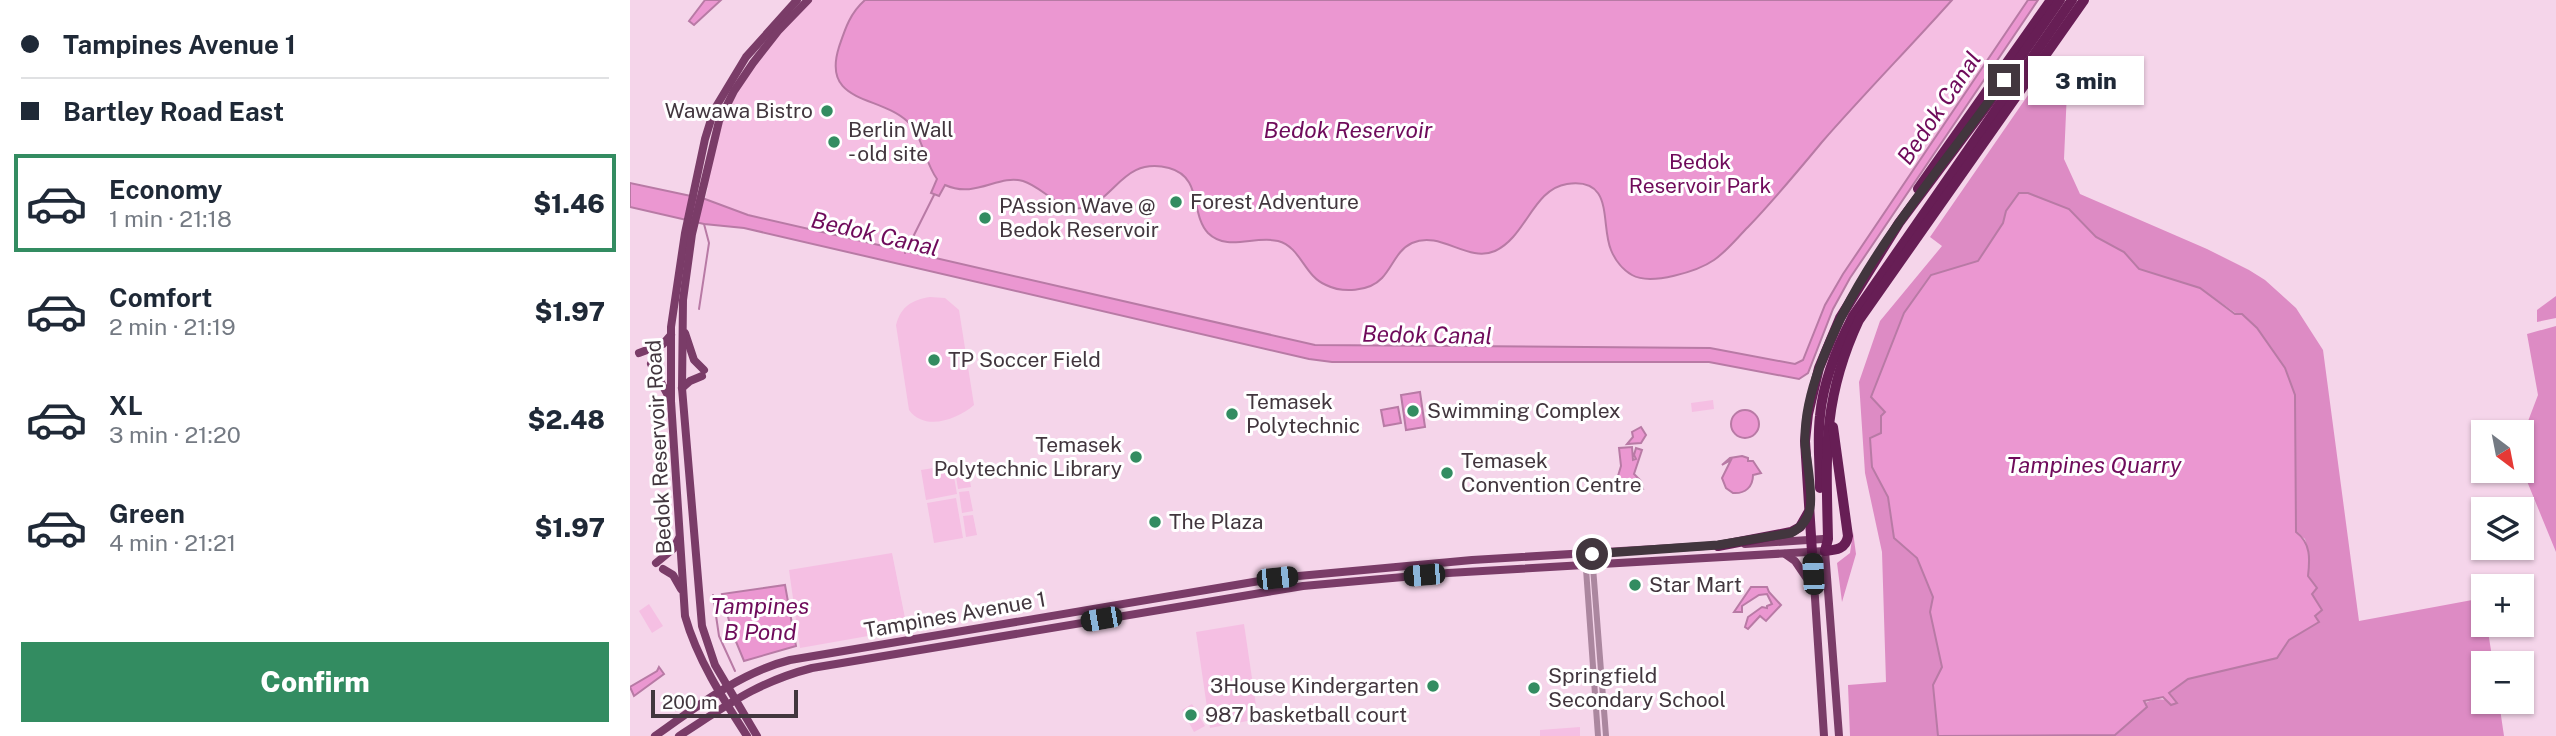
<!DOCTYPE html>
<html lang="en">
<head>
<meta charset="utf-8">
<style>
  :root { --surface:#fff; --page:#f6f6f7; --text:#1f2937; --muted:#747a83; --line:#e0e1e3; --accent:#338c61 }
  body { margin:0; font-family:"Public Sans",sans-serif; background:var(--page); color:var(--text); height:100vh; display:flex; flex-direction:column; font-size:26px; white-space:nowrap }
  * { box-sizing:border-box; margin:0 }
  p { font-size:23px; color:var(--muted) }
  .icon { flex:none; width:38px; height:38px; fill:none; stroke:currentColor; stroke-width:2; stroke-linecap:round; stroke-linejoin:round }
  .map { position:relative; flex:1; overflow:hidden }
  .drawer { display:flex; flex-direction:column; background:var(--surface); width:630px }
  .drawer>* { flex:none }
  .top-card { display:grid; align-content:center; height:154px; padding:0 21px; background:var(--surface) }
  .needle { width:46px; rotate:148deg }
  .fabs { position:absolute; left:1841px; top:420px; display:grid; gap:14px }
  .fabs a { display:grid; place-items:center; width:63px; height:63px; border-radius:0px; background:var(--surface); box-shadow:0 2px 5px #0004; font-size:35px }
  .scale { position:absolute; left:21px; bottom:18px; width:147px; box-sizing:border-box; padding-left:7px; border:4px solid #42363e; border-top:0; font-size:19px; line-height:24px; white-space:nowrap; color:#42363e; -webkit-text-stroke:5px #fff; paint-order:stroke }
  .end { position:absolute; width:32px; height:32px; margin:-16px; border:9px solid #42363e; background:#fff; box-shadow:0 0 0 4px #fff }
  .from { border-radius:50% }
  .bubble { position:absolute; height:49px; border-radius:0px; background:var(--surface); box-shadow:0 2px 5px #0004; font-size:23px; font-weight:800; line-height:49px; text-align:center }
  .car { position:absolute; width:21px; height:42px; margin:-21px -10px; border-radius:9px; box-shadow:0 0 5px 2px #0007; background:linear-gradient(#222 24%,#8ab4d8 0 40%,#222 0 76%,#8ab4d8 0 86%,#222 0) }
  .top-card b { display:flex; align-items:center; gap:24px; height:66px; font-size:26px }
  .top-card b+b { border-top:2px solid var(--line) }
  .top-card i { width:18px; height:18px; background:var(--text) }
  ul { padding:0; list-style:none }
  li { display:flex; align-items:center; gap:21px; height:98px; margin:0 14px 10px; padding:0 7px; border:4px solid transparent; border-radius:0px }
  li div { flex:1 }
  li b { display:block; font-size:26px }
  li em { font-style:normal; font-weight:800 }
  li.active { border-color:var(--accent) }
  li>.icon { width:63px; height:63px; stroke-width:1.5 }
  .cta { display:flex; gap:14px; margin-top:auto; padding:14px 21px }
  .cta a { flex:1; height:80px; border-radius:0px; background:var(--accent); color:#fff; font-size:28px; font-weight:800; line-height:80px; text-align:center }
  main { display:flex; flex:1; min-height:0 }
  .map>svg:first-child { display:block }
</style>
</head>
<body>
<main>
<section class="drawer">
<div class="top-card">
<b><i class="from"></i>Tampines Avenue 1</b>
<b><i></i>Bartley Road East</b>
</div>
<ul>
<li class="active"><svg class="icon" aria-label="car" viewBox="0 0 24 24"><path d="M5 17H2v-5l4-1 3-4h7l3 4 3 1v5h-3M9 17h6M6 11h13"/><circle cx="7" cy="17" r="2"/><circle cx="17" cy="17" r="2"/></svg><div><b>Economy</b><p>1 min · 21:18</p></div><em>$1.46</em></li>
<li><svg class="icon" aria-label="car" viewBox="0 0 24 24"><path d="M5 17H2v-5l4-1 3-4h7l3 4 3 1v5h-3M9 17h6M6 11h13"/><circle cx="7" cy="17" r="2"/><circle cx="17" cy="17" r="2"/></svg><div><b>Comfort</b><p>2 min · 21:19</p></div><em>$1.97</em></li>
<li><svg class="icon" aria-label="car" viewBox="0 0 24 24"><path d="M5 17H2v-5l4-1 3-4h7l3 4 3 1v5h-3M9 17h6M6 11h13"/><circle cx="7" cy="17" r="2"/><circle cx="17" cy="17" r="2"/></svg><div><b>XL</b><p>3 min · 21:20</p></div><em>$2.48</em></li>
<li><svg class="icon" aria-label="car" viewBox="0 0 24 24"><path d="M5 17H2v-5l4-1 3-4h7l3 4 3 1v5h-3M9 17h6M6 11h13"/><circle cx="7" cy="17" r="2"/><circle cx="17" cy="17" r="2"/></svg><div><b>Green</b><p>4 min · 21:21</p></div><em>$1.97</em></li>
</ul>
<div class="cta"><a>Confirm</a></div>
</section>
<div class="map">
<svg width="1926" height="736" viewBox="0 0 1926 736">
  <rect width="100%" height="100%" fill="#f5d5ea"/>
  <g fill="#f5bfe3">
    <path d="M181,0H1398L1213,274L1195,305L1173,360L1165,364L1080,348L685,345L118,215L75,199L78,188L75,187L92,121L122,66L130,61L150,31Z"/>
    <path d="M300,297L315,298L329,310L344,405C328,419 295,432 279,410L266,325C271,306 282,300 300,297Z"/>
    <path d="M1083,400L1084,409L1062,412L1061,403Z"/>
    <path d="M337,462L341,487L328,489L324,464Z"/>
    <path d="M322,465L327,494L296,500L291,470Z"/>
    <path d="M339,491L343,511L332,513L329,492Z"/>
    <path d="M326,498L333,538L304,543L297,503Z"/>
    <path d="M343,515L347,535L336,537L333,516Z"/>
    <path d="M262,553L276,623L272,630L170,648L159,570Z"/>
    <path d="M19,604L33,626L22,633L9,611Z"/>
    <path d="M614,624L628,719L580,728L566,632Z"/>
    <path d="M562,704L575,726L564,732L552,710Z"/>
    <path d="M950,727V736H910V730Z"/>
  </g>
  <g fill="#dd8bc4">
    <path d="M1425,56L1445,68L1437,91L1434,159L1450,194L1577,249L1619,270L1635,280L1666,308L1693,350L1729,621L1853,598V625H1857L1863,663H1853V702H1869L1874,736H1467L1485,735C1504,713 1515,690 1546,703L1539,694L1558,679L1647,658L1659,640L1688,622C1676,602 1681,563 1675,539L1666,533L1665,395L1655,368L1627,328L1570,288L1509,269L1494,252L1466,237L1439,209L1398,193H1389L1376,211L1373,223L1348,261L1301,276L1274,313L1263,343L1253,407L1255,412L1251,416V433L1241,451L1242,467L1258,497L1264,538L1287,558L1303,597L1301,612L1312,667L1303,685L1308,736H1220L1218,685L1256,682L1252,552L1235,473L1229,382L1250,321L1312,246L1300,237Z"/>
    <path d="M1926,296V318L1907,322V310Z"/>
    <path d="M1926,326V552L1892,469V437L1908,395L1897,334Z"/>
    <path d="M1223,532L1226,554L1212,602L1207,563L1220,553Z"/>
  </g>
  <g fill="#eb97d1" stroke="#b87aa5" stroke-width="2">
    <path d="M75,0H91L64,25L59,21Z"/>
    <path d="M235,0H1322C1279,48 1234,94 1192,142C1168,171 1144,200 1118,227C1107,238 1097,251 1084,260C1068,271 1021,286 1002,275C993,270 985,260 981,250C970,224 985,177 937,184C903,189 896,237 865,251C837,263 811,230 782,243C767,250 763,266 752,278C739,292 712,293 696,285C674,276 671,247 648,241C625,235 597,252 578,233C560,214 573,177 539,168C492,156 485,202 452,208C430,212 413,187 393,181C368,174 346,199 315,185L309,196L301,193L307,179C294,161 293,136 277,121C249,95 191,104 209,47C215,29 220,13 235,0Z"/>
    <path d="M1398,0H1408L1220,278L1203,309L1178,373L1169,379L1079,362H702L679,359L114,228L74,224L0,207V183L75,199L118,215L685,345L1080,348L1165,364L1173,360L1195,305L1213,274Z"/>
    <path d="M1389,193H1398L1439,209L1466,237L1494,252L1509,269L1570,288L1605,314H1612L1627,328L1655,368L1665,395L1666,532C1681,543 1680,559 1678,576L1687,588L1682,594L1692,610L1685,616L1689,622L1659,640L1647,658L1558,679L1539,693L1547,703L1541,705L1533,697L1514,701L1517,707L1485,735L1308,736L1303,685L1312,667L1300,612L1303,597L1287,558L1264,538L1258,497L1242,467L1240,438L1251,433V416L1255,412L1241,397L1274,313L1301,275L1348,261L1373,223L1376,211Z"/>
    <path d="M790,392L795,427L776,430L771,395Z"/>
    <path d="M768,407L771,423L754,426L751,410Z"/>
    <circle cx="1115" cy="424" r="14"/>
    <path d="M1011,427L1016,435L1011,443L997,444L1003,437L1002,432Z"/>
    <path d="M1002,447L1003,460L1006,459L1004,455L1006,448L1012,450L1004,474L1011,481L1013,489H1007L1005,485H991L992,481L988,476L991,466L989,448Z"/>
    <path d="M1112,456L1118,458V461H1123L1131,473L1123,475C1123,487 1115,494 1103,493L1096,488L1092,478L1101,460L1092,465L1100,458Z"/>
    <path d="M155,585L166,646L114,661L102,632L92,594Z"/>
    <path d="M1121,587H1137L1139,592L1151,605L1136,621L1130,616L1118,629L1115,627L1118,617L1132,607L1137,608V606L1142,604L1137,594L1129,595L1112,606V612H1104Z"/>
    <path d="M29,667L34,674L4,696L0,687L27,671Z"/>
  </g>
  <g fill="none" stroke-linecap="round" stroke-linejoin="round">
    <g stroke="#b87aa5" stroke-width="2">
      <path d="M275,253L304,195"/>
      <path d="M69,309L79,243L74,224"/>
      <path d="M83,595L89,636L105,671"/>
    </g>
    <g stroke="#ab879f" stroke-width="6">
      <path d="M962,554L976,736"/>
      <path d="M955,555L968,736"/>
    </g>
    <g stroke="#7a3c68" stroke-width="8">
      <path d="M55,333L64,360L74,370"/>
      <path d="M9,353L33,344L41,335"/>
      <path d="M21,364L40,399"/>
      <path d="M52,388L60,381L72,376"/>
      <path d="M1115,544L1193,539"/>
      <path d="M1182,552L1194,736"/>
      <path d="M1155,554L1165,561L1184,589"/>
      <path d="M26,563L43,549L49,538"/>
      <path d="M33,569L43,575L51,589"/>
      <path d="M25,736C66,707 111,672 160,660L647,578L842,560L1092,545"/>
      <path d="M49,736C96,706 127,682 182,668L673,586L818,573L1195,551L1209,736"/>
      <path d="M117,736C93,699 67,659 55,616L41,401V327L55,233L75,139L84,110L116,57L167,0"/>
      <path d="M127,736L85,665L72,626L52,388L53,300L62,234L89,121L104,91L123,63L148,31L178,0"/>
    </g>
    <g stroke="#671e55" stroke-width="10">
      <path d="M1288,189L1421,0"/>
      <path d="M1190,488C1190,464 1187,440 1190,416C1193,382 1207,347 1223,316L1442,0"/>
      <path d="M1088,546L1161,532L1170,527L1178,513"/>
      <path d="M1195,551L1198,539C1196,454 1192,399 1229,320L1454,0"/>
      <path d="M1195,551C1206,550 1216,549 1218,536L1203,427"/>
      <path d="M1182,552L1175,441L1178,414L1189,368L1210,318L1269,223L1361,100L1430,0"/>
    </g>
  </g>
  <g fill="none" stroke-linecap="round" stroke-linejoin="round">
    <path stroke="#42363e" stroke-width="9" d="M962,554L1088,545L1161,533C1171,528 1178,519 1180,508C1183,494 1177,461 1175,445C1174,419 1181,390 1190,366C1229,259 1310,172 1374,80"/>
  </g>
  <g fill="#338c61" stroke="#fff" stroke-width="2.5">
    <circle cx="197" cy="111" r="7"/>
    <circle cx="204" cy="142" r="7"/>
    <circle cx="546" cy="202" r="7"/>
    <circle cx="355" cy="218" r="7"/>
    <circle cx="304" cy="360" r="7"/>
    <circle cx="783" cy="411" r="7"/>
    <circle cx="602" cy="414" r="7"/>
    <circle cx="506" cy="457" r="7"/>
    <circle cx="817" cy="473" r="7"/>
    <circle cx="525" cy="522" r="7"/>
    <circle cx="1005" cy="585" r="7"/>
    <circle cx="803" cy="686" r="7"/>
    <circle cx="904" cy="688" r="7"/>
    <circle cx="561" cy="715" r="7"/>
  </g>
  <g text-anchor="middle" stroke-width="6" stroke-linejoin="round" paint-order="stroke">
    <g font-size="21" fill="#42363e" stroke="#fff" text-anchor="start">
      <text x="183" y="118" text-anchor="end">Wawawa Bistro</text>
      <text x="218" y="137">Berlin Wall<tspan x="218" dy="24">- old site</tspan></text>
      <text x="560" y="209">Forest Adventure</text>
      <text x="369" y="213">PAssion Wave @<tspan x="369" dy="24">Bedok Reservoir</tspan></text>
      <text x="318" y="367">TP Soccer Field</text>
      <text x="616" y="409">Temasek<tspan x="616" dy="24">Polytechnic</tspan></text>
      <text x="797" y="418">Swimming Complex</text>
      <text x="492" y="452" text-anchor="end">Temasek<tspan x="492" dy="24">Polytechnic Library</tspan></text>
      <text x="831" y="468">Temasek<tspan x="831" dy="24">Convention Centre</tspan></text>
      <text x="539" y="529">The Plaza</text>
      <text x="1019" y="592">Star Mart</text>
      <text x="918" y="683">Springfield<tspan x="918" dy="24">Secondary School</tspan></text>
      <text x="789" y="693" text-anchor="end">3House Kindergarten</text>
      <text x="575" y="722">987 basketball court</text>
    </g>
    <g font-size="21" fill="#6f0a5a" stroke="#fff">
      <text x="1070" y="169">Bedok<tspan x="1070" dy="24">Reservoir Park</tspan></text>
    </g>
    <g font-size="21" fill="#42363e" stroke="#fff">
      <text transform="translate(29 447) rotate(-93)" y="7">Bedok Reservoir Road</text>
      <text transform="translate(325 615) rotate(-10)" y="7">Tampines Avenue 1</text>
    </g>
    <g font-size="23" font-style="italic" fill="#6f0b5b" stroke="#fff">
      <text transform="translate(1309 108) rotate(-56)" y="8">Bedok Canal</text>
      <text x="718" y="138">Bedok Reservoir</text>
      <text transform="translate(245 234) rotate(13)" y="8">Bedok Canal</text>
      <text transform="translate(797 335) rotate(1)" y="8">Bedok Canal</text>
      <text x="1464" y="473">Tampines Quarry</text>
      <text x="130" y="614">Tampines<tspan x="130" dy="26">B Pond</tspan></text>
    </g>
  </g>
</svg>
<div class="fabs">
<a><svg class="needle" viewBox="-14 -14 28 28"><path d="M0-13l5 13h-10z" fill="#e53935"/><path d="M0 13l5-13h-10z" fill="#747a83"/></svg></a>
<a><svg class="icon" aria-label="layers" viewBox="0 0 24 24"><path d="M12 4l9 5-9 5-9-5zM3 14l9 5 9-5"/></svg></a>
<a>+</a>
<a>−</a>
</div>
<div class="scale">200 m</div>
<i class="end from" style="left:962px;top:554px"></i>
<i class="end" style="left:1374px;top:80px"></i>
<div class="bubble" style="left:1398px;top:56px;width:116px">3 min</div>
<i class="car" style="left:1183px;top:574px;rotate:357deg"></i>
<i class="car" style="left:794px;top:575px;rotate:265deg"></i>
<i class="car" style="left:647px;top:578px;rotate:84deg"></i>
<i class="car" style="left:471px;top:619px;rotate:260deg"></i>
</div>
</main>
</body>
</html>
